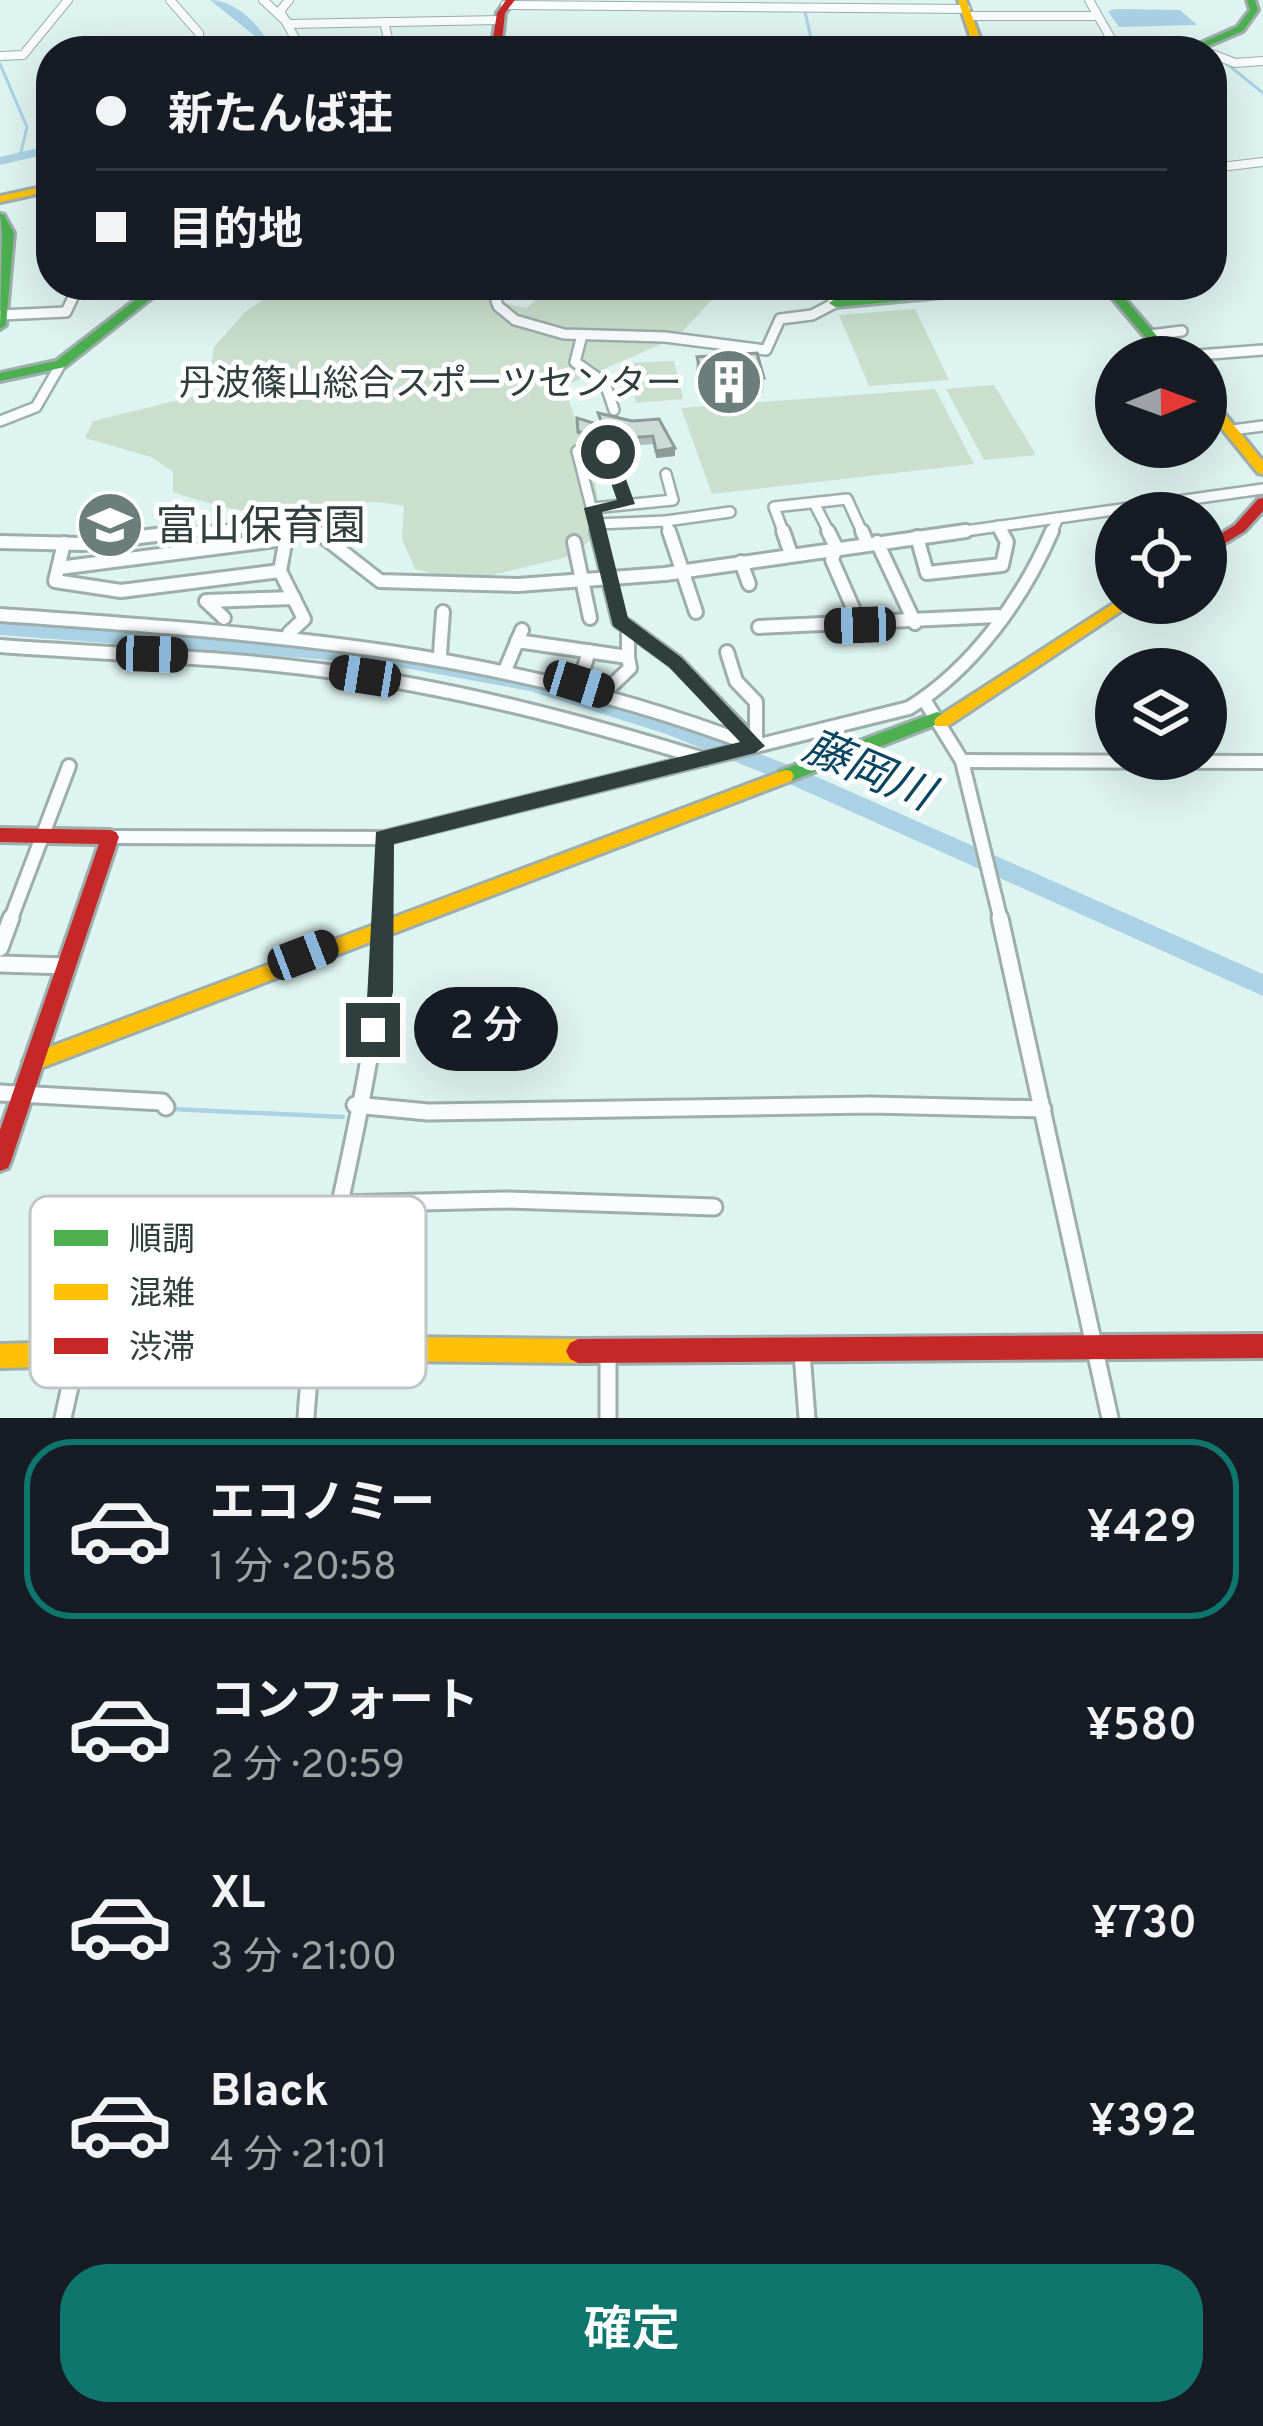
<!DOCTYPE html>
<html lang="ja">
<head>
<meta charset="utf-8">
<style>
  :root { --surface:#171b24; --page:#20242c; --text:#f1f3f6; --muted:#9ea1a6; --line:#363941; --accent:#0f766e }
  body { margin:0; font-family:Overpass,"Noto Sans JP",sans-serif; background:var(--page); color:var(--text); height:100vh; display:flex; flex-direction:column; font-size:45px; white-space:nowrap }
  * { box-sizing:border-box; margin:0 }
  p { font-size:39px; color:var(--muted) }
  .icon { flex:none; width:66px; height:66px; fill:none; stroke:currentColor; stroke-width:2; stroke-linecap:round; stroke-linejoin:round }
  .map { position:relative; height:1418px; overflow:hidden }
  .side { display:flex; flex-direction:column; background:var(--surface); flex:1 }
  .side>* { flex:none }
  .hud { position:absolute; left:36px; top:36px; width:1191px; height:264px; border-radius:48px; box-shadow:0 12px 48px #0002; display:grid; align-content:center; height:264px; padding:0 60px; background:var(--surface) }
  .needle { width:78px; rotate:89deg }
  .tools { position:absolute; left:1095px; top:336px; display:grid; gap:24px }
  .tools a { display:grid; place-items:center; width:132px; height:132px; border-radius:50%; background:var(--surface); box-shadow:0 12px 48px #0002; font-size:60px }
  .end { position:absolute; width:54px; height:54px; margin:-27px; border:15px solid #2f3f3d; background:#fff; box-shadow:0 0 0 6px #fff }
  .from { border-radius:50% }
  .bubble { position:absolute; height:84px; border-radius:42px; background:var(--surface); box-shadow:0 12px 48px #0002; font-size:39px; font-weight:600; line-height:84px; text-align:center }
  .car { position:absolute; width:36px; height:72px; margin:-36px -18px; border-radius:15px; box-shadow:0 0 9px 3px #0007; background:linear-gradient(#222 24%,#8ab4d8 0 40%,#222 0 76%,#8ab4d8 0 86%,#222 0) }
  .hud b { display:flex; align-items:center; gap:42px; height:114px; font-size:45px }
  .hud b+b { border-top:3px solid var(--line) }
  .hud i { width:30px; height:30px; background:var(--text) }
  ul { padding:21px 0 0; list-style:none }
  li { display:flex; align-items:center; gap:36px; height:180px; margin:0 24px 18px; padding:0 36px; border:6px solid transparent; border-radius:48px }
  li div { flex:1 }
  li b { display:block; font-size:45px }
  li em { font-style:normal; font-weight:600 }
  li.active { border-color:var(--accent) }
  li>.icon { width:108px; height:108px; stroke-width:1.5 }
  .primary-button { display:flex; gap:24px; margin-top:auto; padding:24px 60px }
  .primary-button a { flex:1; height:138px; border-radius:48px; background:var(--accent); color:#fff; font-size:48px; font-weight:600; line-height:138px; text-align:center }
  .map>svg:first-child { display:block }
</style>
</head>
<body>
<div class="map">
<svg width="1263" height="1418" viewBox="0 0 1263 1418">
  <rect width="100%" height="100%" fill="#def4f1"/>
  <g fill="#cadfcd">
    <path d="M470,285L490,301L527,308L550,285H708L712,300L676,338L564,386C579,434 605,487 598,535L567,557L464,582L415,569L402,539L404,506C353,496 365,507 322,514C275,522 218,507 173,492V472L151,457L85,438L93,421L207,393L214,347L246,311L283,286Z"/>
    <path d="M915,309L949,380L869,386L839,315Z"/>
    <path d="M674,361L683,399L636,403L628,363Z"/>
    <path d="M994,385L1036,455L984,460L946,389Z"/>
    <path d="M935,389L974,464L712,494L681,408Z"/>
  </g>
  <path fill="#abd2e4" d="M1116,9L1180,10L1197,25L1119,27L1108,11Z"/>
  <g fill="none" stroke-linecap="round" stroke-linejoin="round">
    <g stroke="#abd2e4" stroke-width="3">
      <path d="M805,12L813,47L973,49"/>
      <path d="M989,49H1112"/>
      <path d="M1121,50L1173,51"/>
      <path d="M0,64L27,127L20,156"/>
      <path d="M1227,64L1263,93"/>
    </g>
    <path stroke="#abd2e4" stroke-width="4.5" d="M171,1109L343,1117"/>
    <g fill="#abd2e4" fill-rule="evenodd">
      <path d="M210,0C236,0 264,28 272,51H260L255,36Z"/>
      <path d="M51,145V153L0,165V157Z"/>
      <path d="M0,621L383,650L531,677L682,724L799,769L1263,974V996L783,781L666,734L530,691L383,664L0,635Z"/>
    </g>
    <g stroke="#9daeac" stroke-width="10">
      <g id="street-far3">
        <path d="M170,0L199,33L200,51"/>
        <path d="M263,0L289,24L500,20"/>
        <path d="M289,0L280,11L302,51"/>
        <path d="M1089,0L1118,51"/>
        <path d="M505,5L966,9"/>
        <path d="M968,16H1097"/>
        <path d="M384,22L391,51"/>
        <path d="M496,49L601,51"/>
        <path d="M1212,54L1235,63L1263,61"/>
        <path d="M0,56L23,55L68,0"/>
        <path d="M1212,168L1263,162"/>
      </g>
    </g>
    <g stroke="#9daeac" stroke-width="14">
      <g id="street-far2">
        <path d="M491,285L498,306L515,320L564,334L665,337L766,350L780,319L812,315L835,303L824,285"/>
        <path d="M1,315L66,312L77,289"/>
        <path d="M1150,335L1182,331"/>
        <path d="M581,339L575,362L605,383L614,410"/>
        <path d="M1171,357L1263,350"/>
        <path d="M0,421L36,407L62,362"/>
        <path d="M1232,430L1263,426"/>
        <path d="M577,451L598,534"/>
        <path d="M608,452L626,504"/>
        <path d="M814,503L830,534"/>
        <path d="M593,508L673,500L666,474"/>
        <path d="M666,521L730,512"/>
        <path d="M597,524L666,521L670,534"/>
        <path d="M998,526L1003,534"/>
        <path d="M163,534L290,525L320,534"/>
        <path d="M784,534L774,507L847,499L863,534"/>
        <path d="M944,534L1263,489"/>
        <path d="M1051,534L1058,518"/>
      </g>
    </g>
    <g stroke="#9daeac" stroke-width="18">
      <g id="street-far1">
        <path d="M316,531L380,581L518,585L665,574L966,531"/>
        <path d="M597,531L619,621L628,627V657"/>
        <path d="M669,531L696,612"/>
        <path d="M783,531L791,554"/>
        <path d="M828,531L836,547L832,560L860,624"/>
        <path d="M862,531L867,543"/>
        <path d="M917,537L927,573L1002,565L1007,542L1001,531"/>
        <path d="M0,542L83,544L188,531"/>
        <path d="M574,542L590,618"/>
        <path d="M877,542L915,623"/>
        <path d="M64,543L55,581L121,591L280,571L304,619L289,633"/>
        <path d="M741,562L749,584"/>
        <path d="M59,568L284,539"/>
        <path d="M280,571L287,532"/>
        <path d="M0,615C269,634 500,648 755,746"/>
        <path d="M224,618L206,601L294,598"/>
        <path d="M628,627L676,662L751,740"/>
        <path d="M759,627L998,616"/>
        <path d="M517,641L628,657L630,668L605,692"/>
        <path d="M0,646C107,654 214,656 320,670C451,687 578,720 704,759"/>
        <path d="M727,652L736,681L756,702V745"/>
        <path d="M440,654L443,612"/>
        <path d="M506,668L522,630"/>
        <path d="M579,684L589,651"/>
        <path d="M925,701L962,761L1001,921"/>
        <path d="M962,761L1263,762"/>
        <path d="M110,837L384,838L909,708C972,669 1023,599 1052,531"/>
        <path d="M10,921L69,766"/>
        <path d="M383,921L384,838"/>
      </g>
    </g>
    <g stroke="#9daeac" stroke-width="21">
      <g id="street">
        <path d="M1000,918L1110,1418"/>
        <path d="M0,948L11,918"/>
        <path d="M0,964L67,966"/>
        <path d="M0,1093L162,1102L166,1107"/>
        <path d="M355,1105L428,1112L871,1105L1043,1109"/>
        <path d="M339,1204L505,1200L714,1207"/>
        <path d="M196,1243L330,1252"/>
        <path d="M608,1351V1418"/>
        <path d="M802,1353L807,1418"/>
        <path d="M63,1418L77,1355"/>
        <path d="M306,1418C316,1249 381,1087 383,918"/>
      </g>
    </g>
    <g stroke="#9daeac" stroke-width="6">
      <g id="fast">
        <path d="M1247,0H1255L1258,10L1243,31L1196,51H1183L1237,27L1250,10Z"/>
        <path d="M0,214L4,215L14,233L6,325L0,329L2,233Z"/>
        <path d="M155,285H168L65,367L0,381V373L56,361Z"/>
        <path d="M990,285H1034L1028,289L835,307L829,303L835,299Z"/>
        <path d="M1101,285H1113L1175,357H1162Z"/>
        <path d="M937,712L943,714L945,718L943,722L791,781H779L776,776L779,771Z"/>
      </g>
    </g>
    <g stroke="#9daeac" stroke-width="6">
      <g id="slow">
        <path d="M958,0H966L985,51H975Z"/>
        <path d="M51,185V191L0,202V196Z"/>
        <path d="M1206,396L1211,397L1263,461V474L1258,473L1206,409Z"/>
        <path d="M1116,602L1133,603L948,726H936L934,722L936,718Z"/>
        <path d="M785,770L791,771L794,776L791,781L33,1071L26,1068L23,1062L26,1056Z"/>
        <path d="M310,1336L578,1339L586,1343L590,1351L586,1359L578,1363L310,1360L0,1368V1344Z"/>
      </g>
    </g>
    <g stroke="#9daeac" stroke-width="6">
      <g id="jam">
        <path d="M506,0H515L505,13L501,51H491L497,13Z"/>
        <path d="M1263,498V511L1245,531L1206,555V543L1235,525L1258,499Z"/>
        <path d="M0,828L110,830L116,832L119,837L11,1161L8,1168L0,1171V1130L99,844L0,842Z"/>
        <path d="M1263,1334V1358L578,1363L570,1359L566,1351L570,1343L578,1339Z"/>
      </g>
    </g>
    <use href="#street-far3" stroke="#fafdfd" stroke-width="8"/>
    <use href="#street-far2" stroke="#fafdfd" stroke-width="9"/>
    <use href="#street-far1" stroke="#fafdfd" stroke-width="12"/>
    <use href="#street" stroke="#fafdfd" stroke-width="15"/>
    <use href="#fast" fill="#4caf50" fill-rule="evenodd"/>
    <use href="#slow" fill="#ffc107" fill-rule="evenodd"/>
    <use href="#jam" fill="#c62828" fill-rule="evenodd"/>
  </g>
  <g fill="#afbdb8">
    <path d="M697,357L764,378L763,393L702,396L696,372Z"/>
    <path d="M598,413L632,421L659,419L675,456L656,458L653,444L615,447L614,441L579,440L577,418L600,425Z"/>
  </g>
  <path fill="#8e9a96" d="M675,448V456L656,458V451Z"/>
  <g fill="#cbdcd6" stroke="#8e9a96" stroke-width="3">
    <path d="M757,353L764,378L703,381L697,357Z"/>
    <path d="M598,413L632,421L659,419L675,448L656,451L653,436L615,439L613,433L578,432L577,418L603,426Z"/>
  </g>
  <path fill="#2f3f3d" d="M608,447L616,452L635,504L602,512L628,618L682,658L765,746L755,753L394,844L393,992L381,1037H365L376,832L740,742L669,667L613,626L584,508L617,500L600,452Z"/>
  <defs>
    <g id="building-disc" transform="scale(3.45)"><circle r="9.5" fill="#6c7e7c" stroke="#fff"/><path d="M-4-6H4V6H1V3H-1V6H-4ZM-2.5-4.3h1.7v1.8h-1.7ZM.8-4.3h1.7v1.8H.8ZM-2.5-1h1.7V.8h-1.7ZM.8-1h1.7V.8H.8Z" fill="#fff"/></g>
    <g id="school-disc" transform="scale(3.45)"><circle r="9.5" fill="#6c7e7c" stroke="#fff"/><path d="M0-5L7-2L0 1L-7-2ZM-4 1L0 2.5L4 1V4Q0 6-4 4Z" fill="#fff"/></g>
  </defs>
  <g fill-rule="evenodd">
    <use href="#building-disc" x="729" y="382"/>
    <use href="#school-disc" x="110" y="525"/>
  </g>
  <g text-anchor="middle" stroke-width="10" stroke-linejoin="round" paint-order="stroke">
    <g font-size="36" fill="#2f3f3d" stroke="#fff" text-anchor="end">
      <text x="682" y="395">丹波篠山総合スポーツセンター</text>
    </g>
    <g font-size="42" fill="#2f3f3d" stroke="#fff" text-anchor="start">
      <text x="156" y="540">富山保育園</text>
    </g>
    <g font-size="45" font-style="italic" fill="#074560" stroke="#fff">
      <text transform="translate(869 769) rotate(23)" y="16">藤岡川</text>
    </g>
  </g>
  <rect x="30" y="1196" width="396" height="192" rx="18" fill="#fff" stroke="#c1c5c5" stroke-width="3"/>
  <rect x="54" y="1230" width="54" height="16" fill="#4caf50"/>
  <rect x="54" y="1284" width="54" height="16" fill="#ffc107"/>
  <rect x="54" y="1338" width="54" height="16" fill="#c62828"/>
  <g font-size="33" fill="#2f3f3d">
    <text x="129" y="1250">順調</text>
    <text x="129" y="1304">混雑</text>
    <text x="129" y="1358">渋滞</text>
  </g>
</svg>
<div class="tools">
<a><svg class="needle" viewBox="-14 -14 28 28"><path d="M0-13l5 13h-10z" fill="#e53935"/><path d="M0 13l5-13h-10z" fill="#9ea1a6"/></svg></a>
<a><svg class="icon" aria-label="locate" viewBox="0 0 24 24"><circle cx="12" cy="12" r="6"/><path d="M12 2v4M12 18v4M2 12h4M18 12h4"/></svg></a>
<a><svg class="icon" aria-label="layers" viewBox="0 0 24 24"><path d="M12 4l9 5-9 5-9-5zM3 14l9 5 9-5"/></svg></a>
</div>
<i class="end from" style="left:608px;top:452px"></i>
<i class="end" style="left:373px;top:1030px"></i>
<div class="bubble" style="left:414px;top:987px;width:144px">2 分</div>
<i class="car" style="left:860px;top:625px;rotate:268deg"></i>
<i class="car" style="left:152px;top:654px;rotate:92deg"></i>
<i class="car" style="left:365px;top:676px;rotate:279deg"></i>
<i class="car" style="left:579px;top:684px;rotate:107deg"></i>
<i class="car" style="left:303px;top:955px;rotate:69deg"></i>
<div class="hud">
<b><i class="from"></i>新たんば荘</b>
<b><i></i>目的地</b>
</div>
</div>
<section class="side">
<ul>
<li class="active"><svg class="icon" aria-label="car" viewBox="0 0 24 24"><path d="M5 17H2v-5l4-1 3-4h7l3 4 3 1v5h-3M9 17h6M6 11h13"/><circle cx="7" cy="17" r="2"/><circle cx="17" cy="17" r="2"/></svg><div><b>エコノミー</b><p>1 分 · 20:58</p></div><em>¥429</em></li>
<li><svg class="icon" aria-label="car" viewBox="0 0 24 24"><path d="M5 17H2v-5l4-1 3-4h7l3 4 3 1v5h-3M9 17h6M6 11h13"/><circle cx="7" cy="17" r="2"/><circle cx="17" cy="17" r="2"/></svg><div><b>コンフォート</b><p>2 分 · 20:59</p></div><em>¥580</em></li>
<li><svg class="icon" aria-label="car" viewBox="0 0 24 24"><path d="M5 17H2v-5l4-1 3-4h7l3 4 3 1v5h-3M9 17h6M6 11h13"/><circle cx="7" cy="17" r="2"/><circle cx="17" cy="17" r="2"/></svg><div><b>XL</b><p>3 分 · 21:00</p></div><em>¥730</em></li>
<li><svg class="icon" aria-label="car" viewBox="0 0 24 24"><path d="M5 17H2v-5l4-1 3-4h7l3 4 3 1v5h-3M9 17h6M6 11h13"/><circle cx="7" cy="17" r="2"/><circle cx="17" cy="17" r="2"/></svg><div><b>Black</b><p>4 分 · 21:01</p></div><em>¥392</em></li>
</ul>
<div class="primary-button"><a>確定</a></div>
</section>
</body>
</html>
